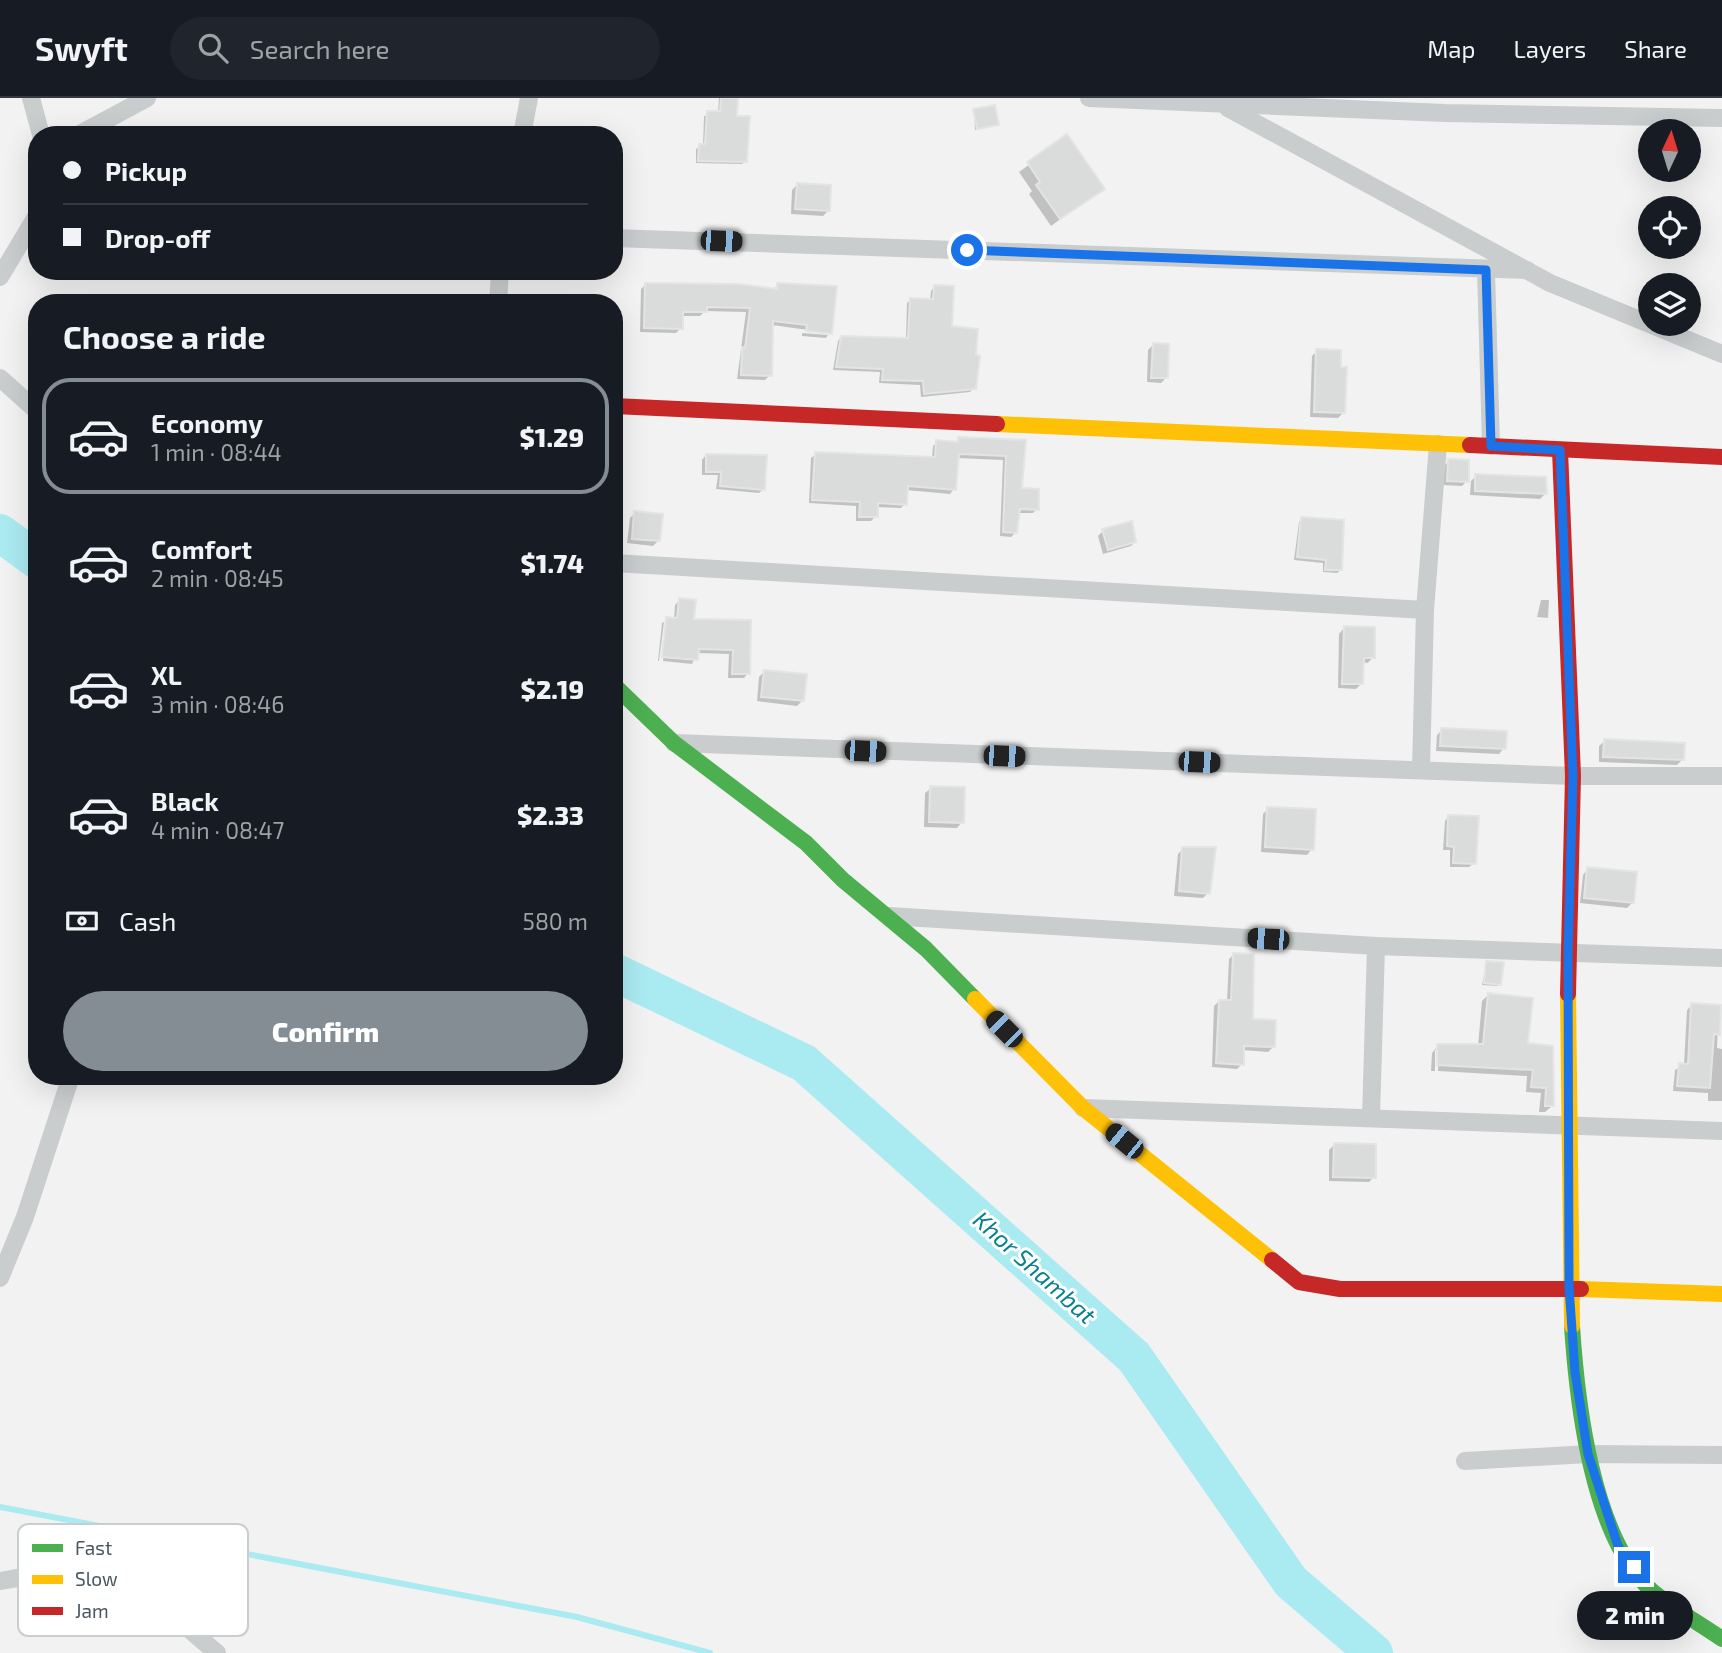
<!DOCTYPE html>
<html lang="en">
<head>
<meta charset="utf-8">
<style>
  :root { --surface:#171b24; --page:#20242c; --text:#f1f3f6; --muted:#9ea1a6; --line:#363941; --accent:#848d93 }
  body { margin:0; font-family:"Exo 2",sans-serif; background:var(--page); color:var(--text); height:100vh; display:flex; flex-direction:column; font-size:26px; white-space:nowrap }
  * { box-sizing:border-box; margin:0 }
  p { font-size:23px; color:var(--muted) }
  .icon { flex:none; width:38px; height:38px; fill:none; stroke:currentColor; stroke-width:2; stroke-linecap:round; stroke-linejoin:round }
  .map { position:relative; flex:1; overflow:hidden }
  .sheet { position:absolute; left:28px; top:196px; width:595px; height:791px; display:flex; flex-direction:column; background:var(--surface); border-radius:28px; box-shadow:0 7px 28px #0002 }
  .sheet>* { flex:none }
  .top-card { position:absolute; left:28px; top:28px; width:595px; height:154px; border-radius:28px; box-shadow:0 7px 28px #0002; display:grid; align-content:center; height:154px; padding:0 35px; background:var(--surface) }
  .needle { width:46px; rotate:4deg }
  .tools { position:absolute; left:1638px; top:21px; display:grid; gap:14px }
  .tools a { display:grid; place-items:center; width:63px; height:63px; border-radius:50%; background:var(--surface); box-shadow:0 7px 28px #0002; font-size:35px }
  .end { position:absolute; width:32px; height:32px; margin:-16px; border:9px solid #1a73e8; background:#fff; box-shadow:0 0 0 4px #fff }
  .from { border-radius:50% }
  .bubble { position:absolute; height:49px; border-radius:24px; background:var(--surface); box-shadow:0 7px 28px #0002; font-size:23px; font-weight:800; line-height:49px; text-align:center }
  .car { position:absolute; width:21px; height:42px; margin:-21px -10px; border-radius:9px; box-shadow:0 0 5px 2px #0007; background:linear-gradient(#222 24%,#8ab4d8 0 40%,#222 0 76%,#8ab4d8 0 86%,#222 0) }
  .top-card b { display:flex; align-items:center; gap:24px; height:66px; font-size:26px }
  .top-card b+b { border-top:2px solid var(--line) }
  .top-card i { width:18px; height:18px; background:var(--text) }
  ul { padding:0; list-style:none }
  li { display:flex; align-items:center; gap:21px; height:116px; margin:0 14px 10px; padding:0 21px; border:4px solid transparent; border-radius:28px }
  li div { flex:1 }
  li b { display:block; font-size:26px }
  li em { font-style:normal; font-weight:800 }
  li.selected { border-color:var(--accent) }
  li>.icon { width:63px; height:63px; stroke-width:1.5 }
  h2 { padding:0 35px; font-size:32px; line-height:84px }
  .pay { display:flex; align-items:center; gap:18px; height:77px; padding:0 35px; font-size:26px }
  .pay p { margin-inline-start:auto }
  .button { display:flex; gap:14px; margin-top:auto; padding:14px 35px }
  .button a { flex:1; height:80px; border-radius:42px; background:var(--accent); color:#fff; font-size:28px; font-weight:800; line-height:80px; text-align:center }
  header { display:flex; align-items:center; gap:42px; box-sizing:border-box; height:98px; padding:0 35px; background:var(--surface); border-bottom:2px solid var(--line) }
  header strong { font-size:33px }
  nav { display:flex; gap:38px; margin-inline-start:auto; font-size:24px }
  .search { width:490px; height:63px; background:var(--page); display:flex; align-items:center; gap:18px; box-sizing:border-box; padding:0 24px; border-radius:38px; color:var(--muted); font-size:26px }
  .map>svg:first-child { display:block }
</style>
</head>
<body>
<header>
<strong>Swyft</strong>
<div class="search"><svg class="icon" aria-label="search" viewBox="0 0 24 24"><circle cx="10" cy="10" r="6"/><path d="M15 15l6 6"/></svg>Search here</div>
<nav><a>Map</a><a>Layers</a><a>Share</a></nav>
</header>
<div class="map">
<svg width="1722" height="1555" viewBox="0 0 1722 1555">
  <rect width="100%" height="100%" fill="#f3f2f2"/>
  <g fill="#0003">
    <path d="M719,0H737L735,19L746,63L742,66L696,65V51L703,48L704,18L718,15Z"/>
    <path d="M974,13L997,27L975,32Z"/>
    <path d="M1067,39L1102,90L1051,128L1029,96L1032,93L1019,74Z"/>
    <path d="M797,87L828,113L823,118L791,116L792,92Z"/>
    <path d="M646,186L773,192L778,187L830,235L772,227L770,277L765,282L737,281L746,214L705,213L700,218H681V230L676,235L640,234L641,191Z"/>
    <path d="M934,189L950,230L974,259V290L970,294L921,299L920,287L879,285L880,274L833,272L838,243L841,239L906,242L907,205L911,202H930L931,193Z"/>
    <path d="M802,235L828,237L826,240L802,238Z"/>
    <path d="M1153,247L1166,280L1161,285L1147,284L1148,252Z"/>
    <path d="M1317,253L1343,315L1338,320L1310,319L1312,258Z"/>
    <path d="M959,341L1024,344L1020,392L1037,411L1033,415H1017L1015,435L1011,439L1000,438L1003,362L957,360L954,391L950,396L906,392L905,406L901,410L876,409V418L871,423H856V408L809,405L811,360L816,356L932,361L933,348L937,344L954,345Z"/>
    <path d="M706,357L764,391L759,395L716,391L718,377H702V362Z"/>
    <path d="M1449,363L1467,383L1462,388L1442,387L1444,368Z"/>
    <path d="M1476,378L1545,396L1540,401L1470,397L1471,383Z"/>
    <path d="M635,415L658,443L653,448L627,445L630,420Z"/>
    <path d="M1302,421L1341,472L1337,475L1323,474V465L1294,462L1299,424Z"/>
    <path d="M1131,425L1136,443L1131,448L1103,456L1098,438L1103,433Z"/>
    <path d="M680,502L692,523L749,524L748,575L744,580H728L729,556L697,555L692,566L663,563L667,523H664L674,522L675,507Z"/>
    <path d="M1541,502H1549L1548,520L1537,519Z"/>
    <path d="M664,524L659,563H658L662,525Z"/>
    <path d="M1344,530L1373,559L1368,565L1362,564L1361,586L1356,591L1338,590L1339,536Z"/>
    <path d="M765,573L803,602L797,608L757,603L759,579Z"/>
    <path d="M1442,632L1504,650L1499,656L1436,653L1437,637Z"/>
    <path d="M1605,643L1682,662L1677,667L1599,664V648Z"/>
    <path d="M931,690L962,724L957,730L924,729L925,695Z"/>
    <path d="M1268,711L1312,751L1307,757L1261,754L1263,716Z"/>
    <path d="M1449,718L1474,765L1469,769H1450V752H1443L1445,723Z"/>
    <path d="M1183,751L1208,795L1203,800L1174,798L1178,756Z"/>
    <path d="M1588,771L1632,805L1627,810L1580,805L1583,777Z"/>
    <path d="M1234,856L1251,923L1273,949L1268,954L1242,952V966L1237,971L1212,969L1214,908L1219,903L1227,904L1229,861Z"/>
    <path d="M1487,865L1500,886L1497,888L1482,887Z"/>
    <path d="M1488,897L1526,947L1552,949V1008L1545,1014H1539L1541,995L1526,994L1527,978L1438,973L1439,952H1435V973H1431L1432,955L1438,948H1478L1482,903Z"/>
    <path d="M1692,907L1719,909L1717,950L1722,951V1003H1708V995L1673,993L1675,972L1684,967L1687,912Z"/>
    <path d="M1334,1047L1374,1079L1369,1084L1329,1083V1052Z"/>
  </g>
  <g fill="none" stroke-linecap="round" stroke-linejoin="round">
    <path stroke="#aaeaf1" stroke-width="6" d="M0,1409L577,1519L710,1555"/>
    <g stroke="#aaeaf1" stroke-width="38">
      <path d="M0,435L37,462"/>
      <path d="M614,874L804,965L1134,1259L1291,1484L1374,1555"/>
    </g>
  </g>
  <g fill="#dadbdb" stroke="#e4e4e5" stroke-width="2">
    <path d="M721,0H738L737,18H750L747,64L698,63L699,46H705L707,13H720Z"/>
    <path d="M995,7L999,27L977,31L973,11Z"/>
    <path d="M1067,36L1105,91L1060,121L1036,87L1040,84L1027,64Z"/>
    <path d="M797,85L831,87L830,113L795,111Z"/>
    <path d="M645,185L738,186L777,191V185L837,188L832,236L806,233L807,227L773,223L772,278L741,277L742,249L745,250L750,210L707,209V214H683V231L644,230Z"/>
    <path d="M934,187L954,188L952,228L978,231L976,257L980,258L976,291L924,296L923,283L882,282L883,271L836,269L841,238L908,240L910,200L933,201Z"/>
    <path d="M1153,245L1169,246L1168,280H1151Z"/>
    <path d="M1316,251L1341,252V269H1347L1345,315L1314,314Z"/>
    <path d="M958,339L1026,342L1022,390L1039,391V412L1020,411L1017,435L1003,434L1006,358L959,356L956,392L908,388L907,407L878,405V419H859L860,404L812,402L815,354L935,359L936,342L958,344Z"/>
    <path d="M706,356L767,357L765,392L720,388L721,374H706Z"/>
    <path d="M1448,361L1469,362V384L1447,383Z"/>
    <path d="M1475,376L1546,379L1547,396L1475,393Z"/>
    <path d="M634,413L663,416L660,443L632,441Z"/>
    <path d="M1301,419L1344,422L1342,472H1325L1326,462L1297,459Z"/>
    <path d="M1132,423L1136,444L1108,452L1102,431Z"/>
    <path d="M679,500L696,502L694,521L751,522L750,576H732L733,552L699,551L698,562L662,559L666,519L677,520Z"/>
    <path d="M1344,528L1375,529V560H1364L1363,586H1342Z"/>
    <path d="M764,572L807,576L804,603L761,599Z"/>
    <path d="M1441,630L1507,633L1506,651L1440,648Z"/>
    <path d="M1604,641L1685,645L1684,662L1603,659Z"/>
    <path d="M930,688L965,689L964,725L929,724Z"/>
    <path d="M1267,709L1316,711L1314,752L1265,749Z"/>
    <path d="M1448,717L1479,718L1476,766L1453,765L1454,749L1447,748Z"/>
    <path d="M1182,749H1216L1210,796L1179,793Z"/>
    <path d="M1587,769L1637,774L1634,805L1584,800Z"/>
    <path d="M1233,855L1254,856L1253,921L1276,922L1275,949L1244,948V967L1216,965L1219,902H1231Z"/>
    <path d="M1486,863L1504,864L1501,887L1484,885Z"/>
    <path d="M1488,895L1533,900L1528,945L1553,948L1554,1008H1545L1546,990L1531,989L1533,972L1437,967V946H1483Z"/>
    <path d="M1691,905L1721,907L1720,937L1714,936L1710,990L1677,988L1679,965L1688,966Z"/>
    <path d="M1334,1045L1376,1046V1080L1333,1079Z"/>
  </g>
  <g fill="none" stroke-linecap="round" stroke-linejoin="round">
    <g stroke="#c9cdce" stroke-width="18">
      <path d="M31,0L41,37"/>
      <path d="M1089,0L1445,15L1722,20"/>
      <path d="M1228,10L1550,185L1722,256"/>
      <path d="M78,37L147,0"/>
      <path d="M522,37L529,0"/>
      <path d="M614,140L1527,172"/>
      <path d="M1486,172L1491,348"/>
      <path d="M0,179L37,117"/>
      <path d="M498,205L500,173"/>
      <path d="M0,280L37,313"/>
      <path d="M614,465L1425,512"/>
      <path d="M674,645L1573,678H1722"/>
      <path d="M1421,672L1425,512L1438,346"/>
      <path d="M889,818L1376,848L1722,860"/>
      <path d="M1083,1010L1722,1033"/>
      <path d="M1371,1020L1376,848"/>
      <path d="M0,1180L25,1119L71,978"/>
      <path d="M1465,1363L1588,1356L1722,1357"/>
      <path d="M0,1483C21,1480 43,1474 64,1474C131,1472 170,1516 217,1555"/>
    </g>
    <g stroke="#4caf50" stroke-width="16">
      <path d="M614,587L674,645L806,745L843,782L926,851L975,901"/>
      <path d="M1572,1228C1577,1304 1592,1439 1651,1492C1672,1510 1699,1525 1722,1541"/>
    </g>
    <g stroke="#ffc107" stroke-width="16">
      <path d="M997,326L1470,347"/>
      <path d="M1568,896L1572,1228"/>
      <path d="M975,901L1083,1010L1272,1162"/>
      <path d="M1581,1191L1722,1196"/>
    </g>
    <g stroke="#c62828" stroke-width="16">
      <path d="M614,308L997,326"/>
      <path d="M1470,347L1722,359"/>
      <path d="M1560,352L1573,678L1568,896"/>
      <path d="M1272,1162L1299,1184L1340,1191H1581"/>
    </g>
  </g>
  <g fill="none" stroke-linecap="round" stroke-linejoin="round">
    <path stroke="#1a73e8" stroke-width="9" d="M967,152L1486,172L1491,348L1560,352L1573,678L1568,854L1569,1189L1575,1274L1588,1356L1618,1448L1634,1469"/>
  </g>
  <g text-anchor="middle" stroke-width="6" stroke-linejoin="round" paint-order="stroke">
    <g font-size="24" font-style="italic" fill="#08808d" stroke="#fff">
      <text transform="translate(1034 1170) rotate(42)" y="8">Khor Shambat</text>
    </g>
  </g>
  <rect x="18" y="1426" width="230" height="112" rx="10" fill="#fff" stroke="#c8cdcf" stroke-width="2"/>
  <rect x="32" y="1446" width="31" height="8" fill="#4caf50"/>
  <rect x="32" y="1477" width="31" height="9" fill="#ffc107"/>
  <rect x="32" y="1509" width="31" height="8" fill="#c62828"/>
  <g font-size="19" fill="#485760">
    <text x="75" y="1457">Fast</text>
    <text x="75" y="1488">Slow</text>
    <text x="75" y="1520">Jam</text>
  </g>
</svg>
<div class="tools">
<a><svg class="needle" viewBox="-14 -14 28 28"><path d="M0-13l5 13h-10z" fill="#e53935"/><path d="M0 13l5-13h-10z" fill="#9ea1a6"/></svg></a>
<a><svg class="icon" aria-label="locate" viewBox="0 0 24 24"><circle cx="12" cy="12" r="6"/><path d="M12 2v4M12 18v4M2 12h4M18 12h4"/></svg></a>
<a><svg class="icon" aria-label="layers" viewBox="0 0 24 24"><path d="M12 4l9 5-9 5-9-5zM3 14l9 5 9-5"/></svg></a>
</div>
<i class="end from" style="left:967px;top:152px"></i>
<i class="end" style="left:1634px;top:1469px"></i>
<div class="bubble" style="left:1577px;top:1493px;width:116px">2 min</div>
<i class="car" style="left:721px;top:143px;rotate:92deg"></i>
<i class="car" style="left:865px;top:653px;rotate:92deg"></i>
<i class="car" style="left:1004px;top:658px;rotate:92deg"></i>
<i class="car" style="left:1199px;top:664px;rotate:92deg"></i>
<i class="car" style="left:1268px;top:841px;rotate:274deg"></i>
<i class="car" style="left:1004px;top:931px;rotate:315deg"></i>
<i class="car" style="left:1124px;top:1043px;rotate:309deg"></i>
<div class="top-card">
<b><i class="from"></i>Pickup</b>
<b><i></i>Drop-off</b>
</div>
<section class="sheet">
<h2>Choose a ride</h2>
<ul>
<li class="selected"><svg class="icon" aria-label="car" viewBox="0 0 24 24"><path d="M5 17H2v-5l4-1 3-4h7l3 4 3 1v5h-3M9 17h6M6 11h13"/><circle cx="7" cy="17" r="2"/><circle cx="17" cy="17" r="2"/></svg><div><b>Economy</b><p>1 min · 08:44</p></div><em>$1.29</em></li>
<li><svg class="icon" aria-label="car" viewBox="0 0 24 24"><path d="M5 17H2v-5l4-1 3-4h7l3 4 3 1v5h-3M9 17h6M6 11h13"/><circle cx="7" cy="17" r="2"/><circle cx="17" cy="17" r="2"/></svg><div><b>Comfort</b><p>2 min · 08:45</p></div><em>$1.74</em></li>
<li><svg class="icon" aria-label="car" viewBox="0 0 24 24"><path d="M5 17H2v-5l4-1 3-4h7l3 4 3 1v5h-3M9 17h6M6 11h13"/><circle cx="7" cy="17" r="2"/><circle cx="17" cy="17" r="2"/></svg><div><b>XL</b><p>3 min · 08:46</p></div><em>$2.19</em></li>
<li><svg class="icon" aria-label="car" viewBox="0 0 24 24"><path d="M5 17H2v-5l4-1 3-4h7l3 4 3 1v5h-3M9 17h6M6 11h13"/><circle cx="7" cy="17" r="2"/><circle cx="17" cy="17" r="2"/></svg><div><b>Black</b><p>4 min · 08:47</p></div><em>$2.33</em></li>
</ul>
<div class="pay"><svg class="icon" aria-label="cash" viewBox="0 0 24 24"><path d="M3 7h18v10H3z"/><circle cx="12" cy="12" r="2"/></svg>Cash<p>580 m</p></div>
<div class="button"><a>Confirm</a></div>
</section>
</div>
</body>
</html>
